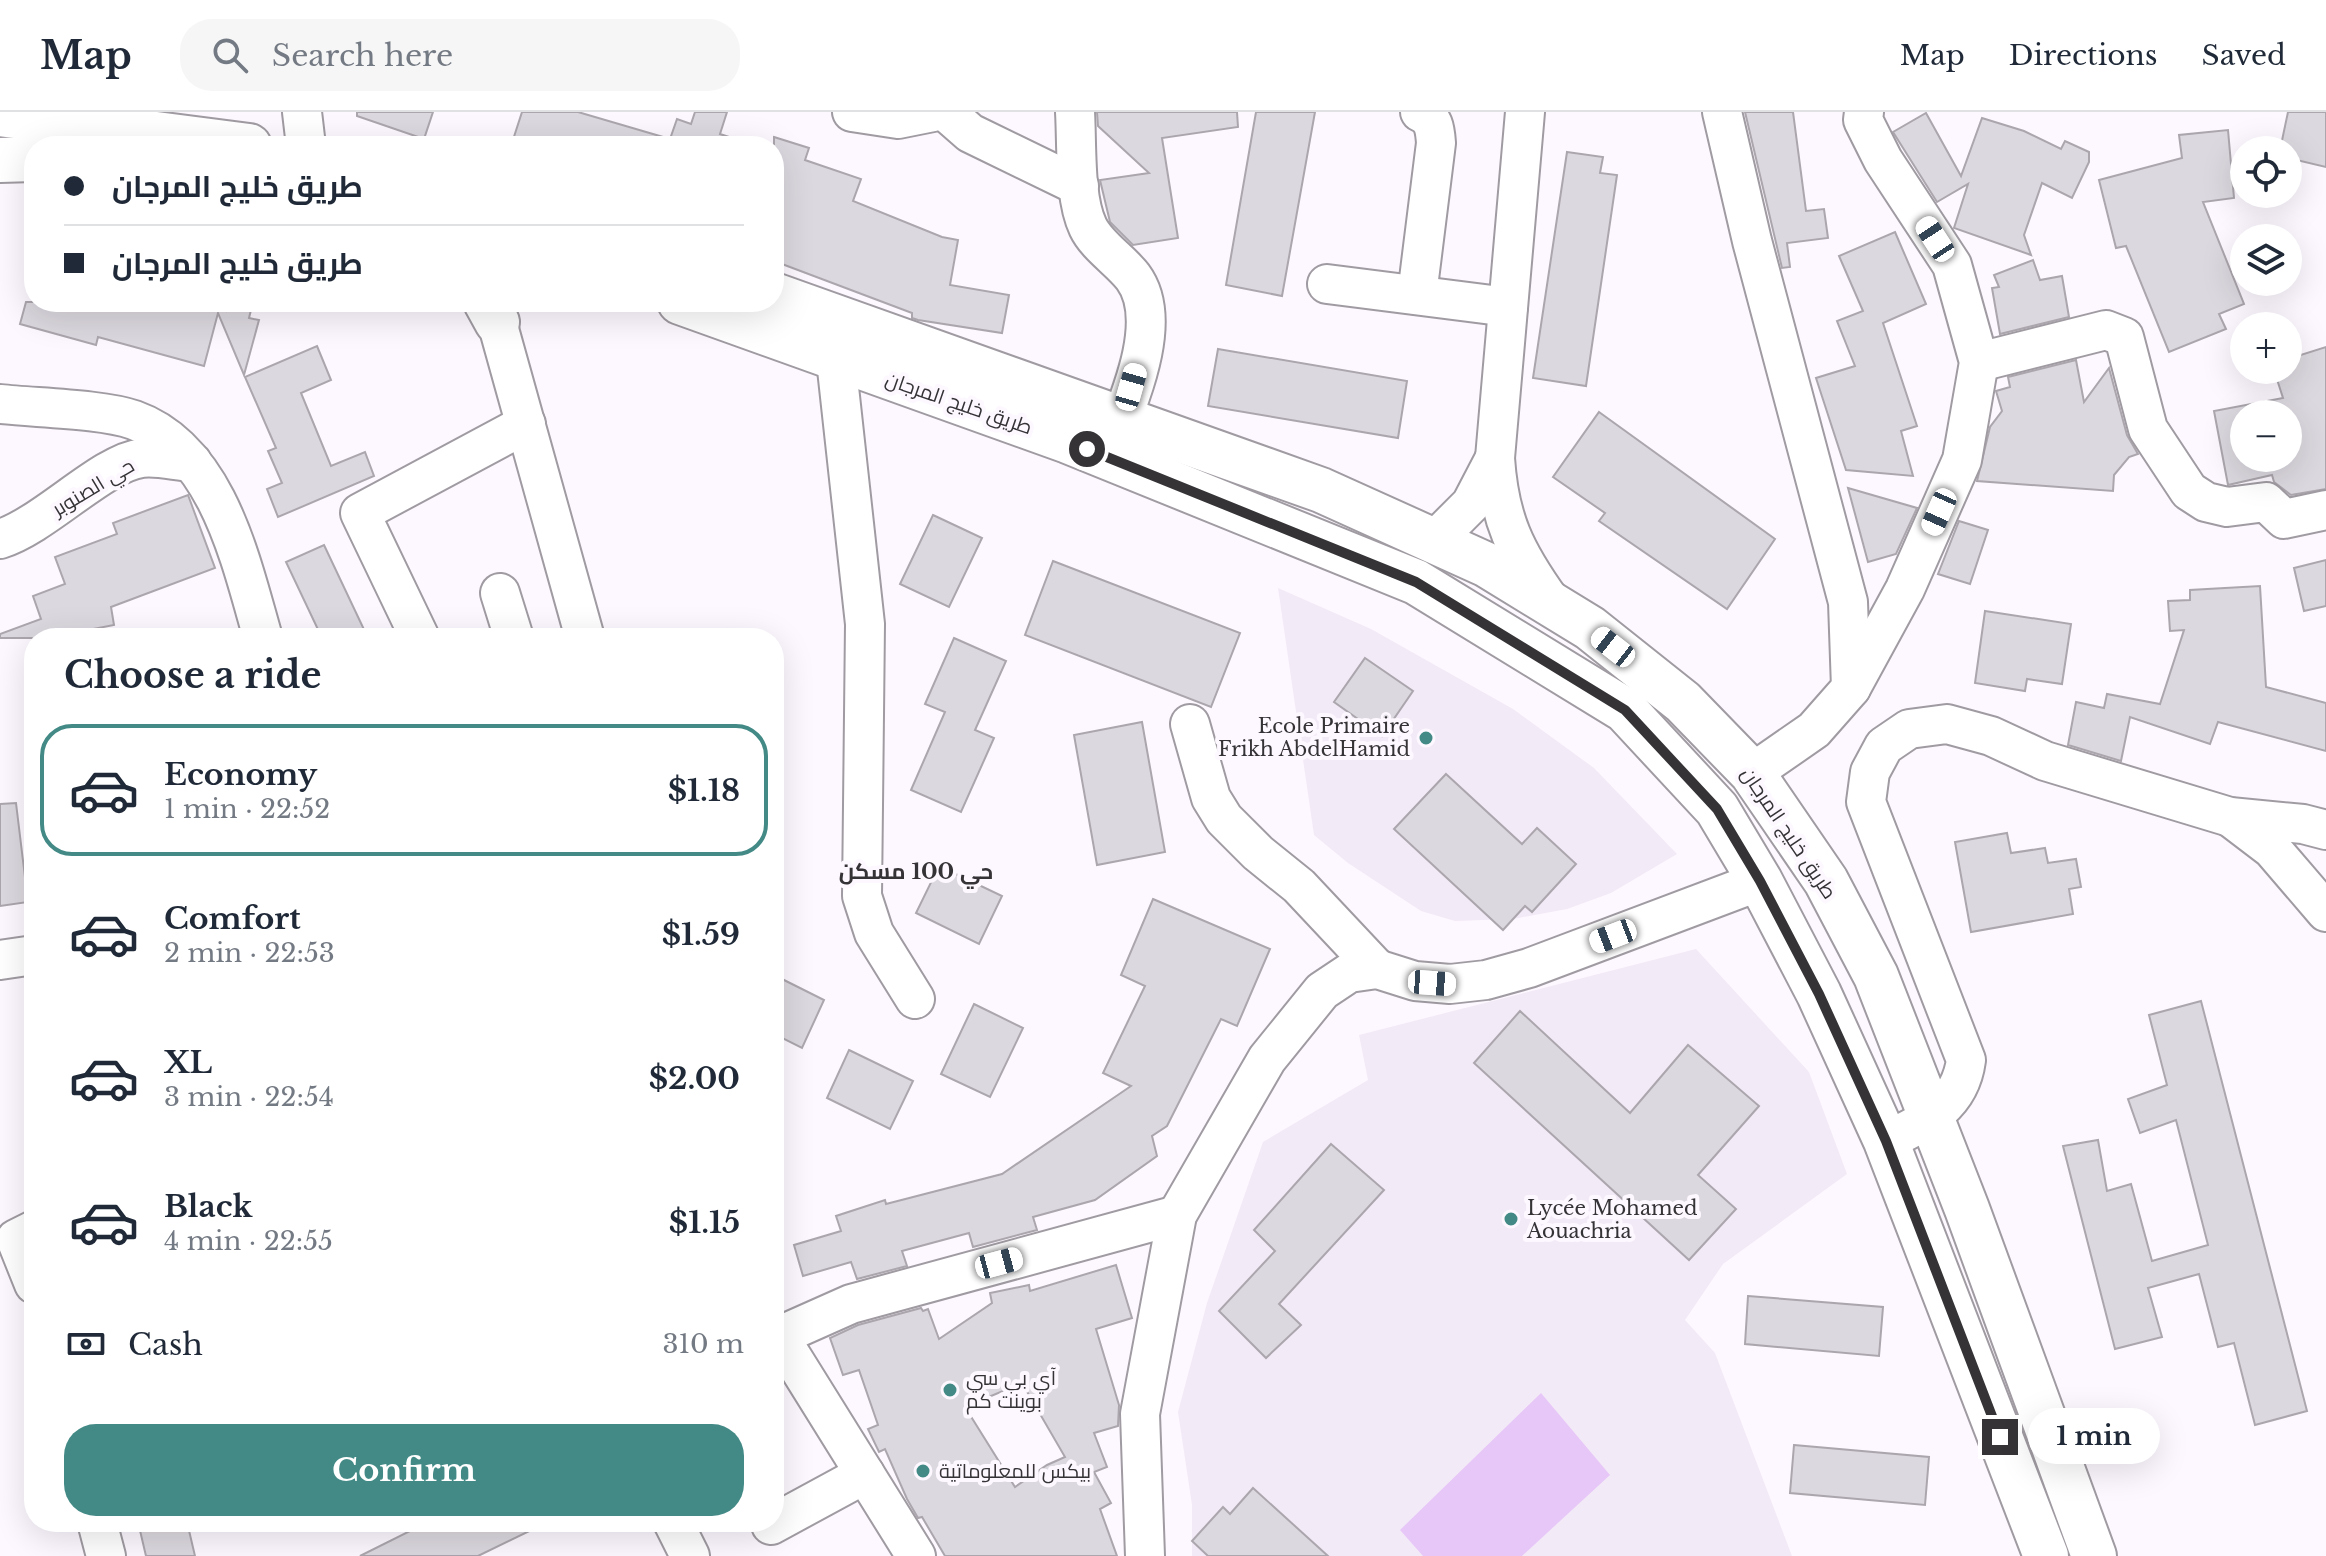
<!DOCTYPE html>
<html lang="en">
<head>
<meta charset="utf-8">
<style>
  :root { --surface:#fff; --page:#f6f6f7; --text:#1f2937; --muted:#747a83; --line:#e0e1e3; --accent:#438a86 }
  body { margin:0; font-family:"Libre Baskerville",Cairo,serif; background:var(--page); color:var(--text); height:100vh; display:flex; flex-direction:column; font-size:30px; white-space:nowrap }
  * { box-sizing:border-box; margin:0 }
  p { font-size:26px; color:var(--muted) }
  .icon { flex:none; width:44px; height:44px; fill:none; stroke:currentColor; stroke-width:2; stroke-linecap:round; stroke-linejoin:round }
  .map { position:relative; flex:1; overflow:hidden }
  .side { position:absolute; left:24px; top:516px; width:760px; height:904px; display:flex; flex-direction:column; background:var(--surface); border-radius:32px; box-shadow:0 8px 32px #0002 }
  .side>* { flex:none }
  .banner { position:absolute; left:24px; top:24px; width:760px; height:176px; border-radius:32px; box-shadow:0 8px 32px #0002; display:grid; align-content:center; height:176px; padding:0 40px; background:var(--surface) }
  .controls { position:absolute; left:2230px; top:24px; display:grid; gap:16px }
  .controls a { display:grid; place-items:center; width:72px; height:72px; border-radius:50%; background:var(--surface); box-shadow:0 8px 32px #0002; font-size:40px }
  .end { position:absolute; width:36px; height:36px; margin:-18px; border:10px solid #353336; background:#fff; box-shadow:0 0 0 4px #fff }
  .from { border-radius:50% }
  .bubble { position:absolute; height:56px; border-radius:28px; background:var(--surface); box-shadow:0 8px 32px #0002; font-size:26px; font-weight:800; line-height:56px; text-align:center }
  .car { position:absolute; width:24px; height:48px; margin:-24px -12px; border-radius:10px; box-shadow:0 0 6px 2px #0007; background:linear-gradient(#fff 24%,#345 0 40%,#fff 0 76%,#345 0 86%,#fff 0) }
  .banner b { display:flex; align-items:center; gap:28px; height:76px; font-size:30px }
  .banner b+b { border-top:2px solid var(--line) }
  .banner i { width:20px; height:20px; background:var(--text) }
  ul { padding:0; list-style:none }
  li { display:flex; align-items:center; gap:24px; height:132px; margin:0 16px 12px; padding:0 24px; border:4px solid transparent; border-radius:32px }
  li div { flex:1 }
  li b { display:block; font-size:30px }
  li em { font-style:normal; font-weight:800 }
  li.on { border-color:var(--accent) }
  li>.icon { width:72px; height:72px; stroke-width:1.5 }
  h2 { padding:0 40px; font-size:36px; line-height:96px }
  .pay { display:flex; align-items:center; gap:20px; height:88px; padding:0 40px; font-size:30px }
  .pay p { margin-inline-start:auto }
  .action { display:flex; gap:16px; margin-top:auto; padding:16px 40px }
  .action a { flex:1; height:92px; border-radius:32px; background:var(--accent); color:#fff; font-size:32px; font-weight:800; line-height:92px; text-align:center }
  header { display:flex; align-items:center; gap:48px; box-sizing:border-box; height:112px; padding:0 40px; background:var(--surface); border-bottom:2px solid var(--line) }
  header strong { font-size:38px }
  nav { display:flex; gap:44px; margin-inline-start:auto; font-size:28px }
  .search { width:560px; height:72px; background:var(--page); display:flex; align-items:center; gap:20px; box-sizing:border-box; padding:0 28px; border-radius:32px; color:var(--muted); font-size:30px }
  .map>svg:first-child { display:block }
</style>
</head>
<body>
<header>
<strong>Map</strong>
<div class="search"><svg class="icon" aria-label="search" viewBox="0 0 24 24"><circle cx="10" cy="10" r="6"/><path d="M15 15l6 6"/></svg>Search here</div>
<nav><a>Map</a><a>Directions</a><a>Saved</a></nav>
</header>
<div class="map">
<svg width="2326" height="1444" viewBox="0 0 2326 1444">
  <rect width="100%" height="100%" fill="#fdf8ff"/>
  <g fill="#f3eaf7">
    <path d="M1278,476L1371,517L1513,597L1594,656L1677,742L1611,781L1567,797L1513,807L1455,809L1421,799L1348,751L1314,723Z"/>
    <path d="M1696,837L1809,960L1847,1062L1723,1152L1685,1208L1715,1241L1792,1444H1192V1393L1178,1300L1207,1191L1263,1030L1368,968L1359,923Z"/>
  </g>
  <path fill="#e7c7f7" d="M1541,1281L1610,1363L1522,1444H1423L1400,1418Z"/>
  <g fill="#dcd8df" stroke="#aba6ad" stroke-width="2" fill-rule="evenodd">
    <path d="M357,0H433L424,27L357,4Z"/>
    <path d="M522,0H578L670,27L677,7L691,12L695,0H727L720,22L744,30L743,34H511Z"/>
    <path d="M1097,0H1237L1238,15L1162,26L1178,126L1133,133L1110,110L1100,68L1149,61L1098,14Z"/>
    <path d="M1256,0H1315L1282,184L1226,173Z"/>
    <path d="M1745,0H1793L1806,99L1824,97L1828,126L1787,131L1790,155L1782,156Z"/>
    <path d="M2288,0H2326V55L2288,46V38H2280Z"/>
    <path d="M1926,1L1961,64L1982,6L2024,19L2061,37L2065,29L2089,40V50L2072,86L2042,71L2024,123L2031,143L1954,116L1968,72L1937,90L1893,20Z"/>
    <path d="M2228,18L2234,86L2203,90L2244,192L2219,202L2226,217L2169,240L2126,134L2116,136L2099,68L2182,46L2179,23Z"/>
    <path d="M774,25L809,36L805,48L861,67L853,89L942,125L958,128L950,173L1009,183L1002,221L918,208L912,206V201L774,149Z"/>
    <path d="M1567,40L1603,45L1600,61L1617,63L1586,274L1533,266Z"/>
    <path d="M1895,120L1926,192L1883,211L1917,314L1901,319L1913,364L1846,358L1816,266L1855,254L1837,209L1863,199L1839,144Z"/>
    <path d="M2033,148L2040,168L2062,164L2069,205L2000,222L1992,176L1999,175L1994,163Z"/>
    <path d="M26,190H163L184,196L186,190H192L226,199L229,190H253L249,206L259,208L244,263L218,201L204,254L98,225L96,233L20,212Z"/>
    <path d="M317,234L331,268L301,281L331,354L365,340L374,364L278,405L267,377L282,371L268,339L276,336L245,265Z"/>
    <path d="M2326,235V377L2291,383L2274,370L2272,363L2228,373L2214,299L2283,286L2274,258H2288V247ZM2244,302H2288V346H2244Z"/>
    <path d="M1218,237L1407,269L1398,326L1208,294Z"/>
    <path d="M2076,248L2084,290L2109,256L2127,323L2138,342L2129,345L2114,363L2113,379L1977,369L1990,315L2002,299L1996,279L2010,275L2008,265Z"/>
    <path d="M1599,300L1775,427L1727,497L1599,409L1605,401L1553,365Z"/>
    <path d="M1848,376L1917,396L1896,442L1868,450Z"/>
    <path d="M188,383L215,456L111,495L114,513L83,519L86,526H0V522L41,507L33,484L65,472L55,445L117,422L113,411Z"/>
    <path d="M933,403L982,426L949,495L900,472Z"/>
    <path d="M1959,409L1988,418L1970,472L1938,462Z"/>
    <path d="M324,433L368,526H322L286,450Z"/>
    <path d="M2326,448V494L2304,499L2294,456Z"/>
    <path d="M1053,449L1240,521L1211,595L1025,523Z"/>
    <path d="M2260,474L2266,575L2326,591V639L2218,610L2210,632L2130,605L2121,649L2068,633L2076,590L2104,596L2107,582L2160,592L2184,518L2170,519L2168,489L2190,488V478Z"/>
    <path d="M1985,499L2071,512L2062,572L2027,567L2025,579L1975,571Z"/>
    <path d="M954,526L1006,549L975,618L994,626L961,700L911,678L945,600L925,592Z"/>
    <path d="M1365,546L1413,579L1382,624L1334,590Z"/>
    <path d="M1142,610L1165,740L1097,753L1074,623Z"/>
    <path d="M1446,662L1522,732L1537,716L1576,752L1532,800L1525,794L1503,818L1394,717Z"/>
    <path d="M16,691L28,790L0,794V692Z"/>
    <path d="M2007,721L2011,741L2045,736L2048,751L2076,747L2081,775L2069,777L2073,802L1971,820L1955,730Z"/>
    <path d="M939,754L1002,784L979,832L916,801Z"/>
    <path d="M1153,787L1270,837L1237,914L1221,907L1167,1014L1152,1024L1157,1044L1095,1088L1033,1105L1037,1118L973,1135L969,1121L902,1139L907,1154L857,1167L851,1150L803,1164L794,1133L841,1119L836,1104L885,1088L886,1092L1002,1062L1131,974L1103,961L1145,874L1121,863Z"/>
    <path d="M774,863L824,888L802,936L774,922Z"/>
    <path d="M2201,889L2307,1299L2255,1313L2234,1231L2218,1235L2199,1162L2148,1176L2162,1225L2115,1237L2063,1034L2098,1028L2107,1079L2131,1072L2152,1149L2208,1133L2176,1008L2140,1021L2128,987L2167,973L2149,903Z"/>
    <path d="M974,892L1023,916L990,985L941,962Z"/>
    <path d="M1520,899L1630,1001L1688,933L1759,994L1698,1063L1736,1097L1689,1148L1474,951Z"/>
    <path d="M849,938L913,969L890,1017L827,986Z"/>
    <path d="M1331,1032L1384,1078L1279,1192L1301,1213L1266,1246L1219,1199L1275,1139L1254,1118Z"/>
    <path d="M1116,1153L1132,1206L1096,1217L1119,1293L1118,1314L1094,1321L1107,1355L1094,1360L1111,1391L1100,1397L1117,1444H945L922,1405L918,1406L907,1387L885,1337L879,1340L868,1317L878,1313L859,1258L843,1263L830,1226L858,1213L921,1196L923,1199L928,1197L939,1227L992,1191L990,1181L1029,1173L1030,1179ZM1022,1271L1065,1345L1047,1353L1015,1375L965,1295Z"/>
    <path d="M1748,1184L1883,1195L1879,1244L1745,1232Z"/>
    <path d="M1794,1333L1929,1345L1925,1393L1790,1381Z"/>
    <path d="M1253,1376L1328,1444H1208L1192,1429L1223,1395L1230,1402Z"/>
    <path d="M138,1410H187L195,1444H146Z"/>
    <path d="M428,1410H548L478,1444H360Z"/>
  </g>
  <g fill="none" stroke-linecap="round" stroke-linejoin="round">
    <g stroke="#a09ba2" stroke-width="42">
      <g id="minor">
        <path d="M302,0L306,34"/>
        <path d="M852,0L898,7L933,0"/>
        <path d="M946,0L970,21L1079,74"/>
        <path d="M1075,0C1077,33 1074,86 1088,115C1097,134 1120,148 1133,165C1165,208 1129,288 1111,334"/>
        <path d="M1525,0L1495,346C1499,407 1515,440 1551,490"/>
        <path d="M1722,0L1752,129L1848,490L1851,576L1814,618L1752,661"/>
        <path d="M1327,172L1508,195"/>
        <path d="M1417,183L1436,31C1435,17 1434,6 1420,0"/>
        <path d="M496,190L497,210L585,526"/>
        <path d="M841,221L836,248L865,512L862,784L874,821L915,887"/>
        <path d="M1979,250L2106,218L2124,225L2148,317L2189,379L2206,390L2227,395L2266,390L2284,407L2326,398"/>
        <path d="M0,292C36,296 103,297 134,308C218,338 241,450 263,526"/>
        <path d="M0,427C45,413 102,351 142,346C157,344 176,349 192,350"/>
        <path d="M1434,429L1471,392L1495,346"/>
        <path d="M500,481L514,526"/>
        <path d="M420,526L360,401L526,312"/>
        <path d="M1851,576L1905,477L1962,348L1979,250L1952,153L1883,48L1863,8L1864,0"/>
        <path d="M1190,612L1211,686L1224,707L1258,741L1299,774L1377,857"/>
        <path d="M2230,705L2272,737L2326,800"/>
        <path d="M0,848L34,843"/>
        <path d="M1886,1029C1925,1010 1960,994 1966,948L1866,690L1870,660L1884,634L1909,617L1947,612L1991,624L2045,649L2230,705L2303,712L2326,718"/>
        <path d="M34,1118L16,1127L34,1172"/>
        <path d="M97,1410L106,1444"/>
        <path d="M673,1410L690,1444"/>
        <path d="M770,1410L771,1413L865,1362"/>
        <path d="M916,1444L779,1224L851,1192L1177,1103"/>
        <path d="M1145,1444L1140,1302L1177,1103L1267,947L1322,879L1349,861L1377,857L1415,869L1450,872L1486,868L1529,856L1760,769"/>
      </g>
    </g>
    <g stroke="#a09ba2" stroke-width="48">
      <g id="major">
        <path d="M0,2L249,34"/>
        <path d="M0,48L34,47"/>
        <path d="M774,183L1321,378L1487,453L1590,516L1683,590L1752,661L1826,769L1876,864L1967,1097L2094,1444"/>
        <path d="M486,190L497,210"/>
        <path d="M680,190L1068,329L1416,470L1625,598L1717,697L1760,769L1819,882L1886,1029L2046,1444"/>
      </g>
    </g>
    <use href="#minor" stroke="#fff" stroke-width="38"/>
    <use href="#major" stroke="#fff" stroke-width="44"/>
  </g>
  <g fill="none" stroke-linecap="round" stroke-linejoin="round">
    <path stroke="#353336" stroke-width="10" d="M1087,337L1416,470L1625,598L1717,697L1760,769L1819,882L1886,1029L2000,1325"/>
  </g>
  <g fill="#438a86" stroke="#fdf8ff" stroke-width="3">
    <circle cx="1426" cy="626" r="8"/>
    <circle cx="1511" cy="1107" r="8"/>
    <circle cx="950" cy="1278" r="8"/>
    <circle cx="923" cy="1359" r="8"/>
  </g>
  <g text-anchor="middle" stroke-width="8" stroke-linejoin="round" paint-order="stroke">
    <g font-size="20" fill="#353336" stroke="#fdf8ff">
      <text transform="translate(959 291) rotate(19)" y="7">طريق خليج المرجان</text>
      <text transform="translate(93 375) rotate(-31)" y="7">حي الصنوبر</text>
      <text transform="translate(1789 721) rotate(56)" y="7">طريق خليج المرجان</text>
    </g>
    <g font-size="20" fill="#353336" stroke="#fdf8ff" text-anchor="start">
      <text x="1410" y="621" text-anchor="end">Ecole Primaire<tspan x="1410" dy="23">Frikh AbdelHamid</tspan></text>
      <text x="1527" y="1103">Lycée Mohamed<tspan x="1527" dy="23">Aouachria</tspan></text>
      <text x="966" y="1273">آي بي سي<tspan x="966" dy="23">بوينت كم</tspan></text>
      <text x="939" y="1366">بيكس للمعلوماتية</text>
    </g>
    <g font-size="22" font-weight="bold" fill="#353336" stroke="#fdf8ff">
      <text x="916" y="767">حي 100 مسكن</text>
    </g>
  </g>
</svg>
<div class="controls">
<a><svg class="icon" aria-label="locate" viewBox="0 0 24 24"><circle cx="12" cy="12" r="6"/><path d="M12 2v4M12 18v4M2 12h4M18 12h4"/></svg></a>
<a><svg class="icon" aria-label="layers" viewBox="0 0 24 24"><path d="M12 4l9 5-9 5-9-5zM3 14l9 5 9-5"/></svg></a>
<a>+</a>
<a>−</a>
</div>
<i class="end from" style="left:1087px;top:337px"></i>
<i class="end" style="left:2000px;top:1325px"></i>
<div class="bubble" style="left:2028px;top:1296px;width:132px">1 min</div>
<i class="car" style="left:1935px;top:127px;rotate:327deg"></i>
<i class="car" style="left:1131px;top:275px;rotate:16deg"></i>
<i class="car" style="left:1939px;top:400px;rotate:204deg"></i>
<i class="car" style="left:1613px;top:535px;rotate:308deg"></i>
<i class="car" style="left:1613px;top:824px;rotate:249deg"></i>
<i class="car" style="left:1432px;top:871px;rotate:94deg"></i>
<i class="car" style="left:999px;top:1151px;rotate:75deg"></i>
<div class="banner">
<b><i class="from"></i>طريق خليج المرجان</b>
<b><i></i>طريق خليج المرجان</b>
</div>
<section class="side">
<h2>Choose a ride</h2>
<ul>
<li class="on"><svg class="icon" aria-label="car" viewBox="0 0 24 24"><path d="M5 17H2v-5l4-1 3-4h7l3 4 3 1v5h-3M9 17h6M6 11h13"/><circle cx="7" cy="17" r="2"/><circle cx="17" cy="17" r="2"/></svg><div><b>Economy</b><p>1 min · 22:52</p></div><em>$1.18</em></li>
<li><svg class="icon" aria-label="car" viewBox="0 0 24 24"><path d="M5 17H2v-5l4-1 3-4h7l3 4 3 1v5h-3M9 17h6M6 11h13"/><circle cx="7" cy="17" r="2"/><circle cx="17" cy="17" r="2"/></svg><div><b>Comfort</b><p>2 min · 22:53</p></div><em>$1.59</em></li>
<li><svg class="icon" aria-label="car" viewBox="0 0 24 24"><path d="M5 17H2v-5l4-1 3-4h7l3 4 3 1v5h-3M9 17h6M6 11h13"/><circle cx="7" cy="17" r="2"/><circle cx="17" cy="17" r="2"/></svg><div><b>XL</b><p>3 min · 22:54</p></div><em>$2.00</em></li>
<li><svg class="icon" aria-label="car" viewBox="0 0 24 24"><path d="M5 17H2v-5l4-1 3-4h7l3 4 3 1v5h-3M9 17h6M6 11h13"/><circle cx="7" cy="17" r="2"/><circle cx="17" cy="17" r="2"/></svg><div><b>Black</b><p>4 min · 22:55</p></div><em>$1.15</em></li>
</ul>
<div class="pay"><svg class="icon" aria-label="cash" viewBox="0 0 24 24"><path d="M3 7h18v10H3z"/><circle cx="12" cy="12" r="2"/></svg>Cash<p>310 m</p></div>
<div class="action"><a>Confirm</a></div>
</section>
</div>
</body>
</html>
